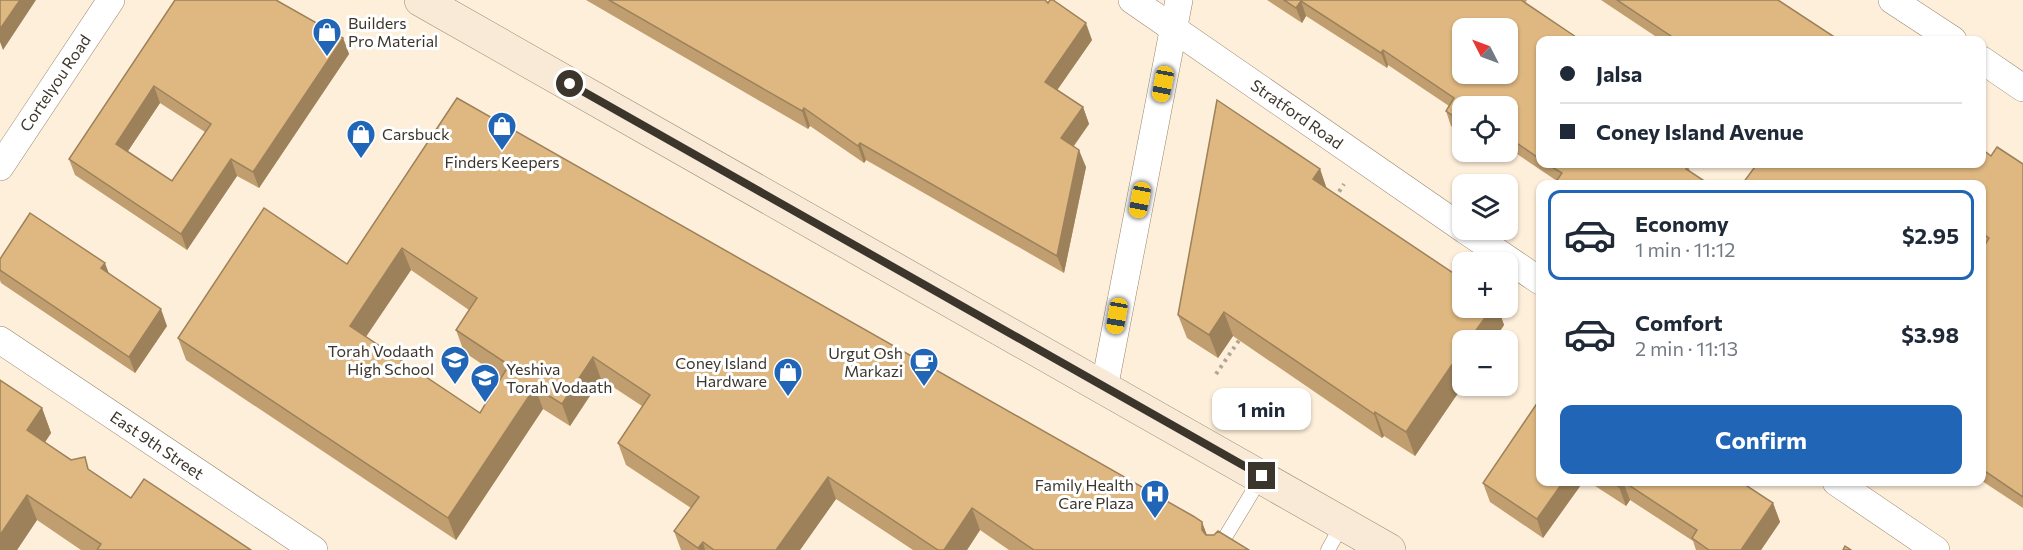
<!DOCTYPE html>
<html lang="en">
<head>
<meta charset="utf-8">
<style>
  :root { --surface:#fff; --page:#f2f2f3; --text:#1f2937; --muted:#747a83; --line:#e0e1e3; --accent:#2165b6 }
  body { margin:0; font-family:Commissioner,sans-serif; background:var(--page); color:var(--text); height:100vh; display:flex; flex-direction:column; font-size:22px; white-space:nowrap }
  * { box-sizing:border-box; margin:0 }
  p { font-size:20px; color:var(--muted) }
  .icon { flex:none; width:33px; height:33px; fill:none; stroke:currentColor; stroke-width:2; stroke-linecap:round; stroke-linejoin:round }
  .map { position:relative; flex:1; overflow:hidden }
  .sheet { position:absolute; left:1536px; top:180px; width:450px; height:306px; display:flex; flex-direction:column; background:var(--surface); border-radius:12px; box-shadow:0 2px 4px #0004 }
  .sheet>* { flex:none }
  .hud { position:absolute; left:1536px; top:36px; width:450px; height:132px; border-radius:12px; box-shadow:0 2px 4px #0004; display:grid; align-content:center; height:132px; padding:0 24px; background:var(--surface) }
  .needle { width:39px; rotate:312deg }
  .fabs { position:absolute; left:1452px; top:18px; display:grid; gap:12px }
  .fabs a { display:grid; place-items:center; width:66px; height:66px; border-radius:12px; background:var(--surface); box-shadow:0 2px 4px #0004; font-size:30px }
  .end { position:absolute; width:27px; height:27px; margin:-14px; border:8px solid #3c352b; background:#fff; box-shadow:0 0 0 3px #fff }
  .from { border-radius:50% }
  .bubble { position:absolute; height:42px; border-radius:12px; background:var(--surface); box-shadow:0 2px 4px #0004; font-size:20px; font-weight:700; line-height:42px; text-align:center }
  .car { position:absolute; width:18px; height:36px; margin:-18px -9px; border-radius:8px; box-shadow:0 0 4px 2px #0007; background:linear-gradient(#f5c518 24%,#345 0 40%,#f5c518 0 76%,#345 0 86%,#f5c518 0) }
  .hud b { display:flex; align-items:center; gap:21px; height:57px; font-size:22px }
  .hud b+b { border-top:2px solid var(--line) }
  .hud i { width:15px; height:15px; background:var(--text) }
  ul { padding:10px 0 0; list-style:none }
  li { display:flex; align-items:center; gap:18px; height:90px; margin:0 12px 9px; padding:0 12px; border:3px solid transparent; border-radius:12px }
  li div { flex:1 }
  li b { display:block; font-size:22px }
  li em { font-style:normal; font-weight:700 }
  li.active { border-color:var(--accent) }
  li>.icon { width:54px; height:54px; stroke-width:1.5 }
  .primary-button { display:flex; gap:12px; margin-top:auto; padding:12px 24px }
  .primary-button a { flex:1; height:69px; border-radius:12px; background:var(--accent); color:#fff; font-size:24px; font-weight:700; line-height:69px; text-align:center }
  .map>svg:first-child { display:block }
</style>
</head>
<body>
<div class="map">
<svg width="2023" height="550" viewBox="0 0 2023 550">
  <rect width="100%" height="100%" fill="#feefda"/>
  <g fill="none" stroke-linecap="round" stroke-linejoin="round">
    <g stroke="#97866e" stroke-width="15">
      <g id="service">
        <path d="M1218,549L1262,476"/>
        <path d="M1328,550L1343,523"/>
      </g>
    </g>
    <g stroke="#97866e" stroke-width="28">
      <g id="minor">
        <path d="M1132,0L1462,228"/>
        <path d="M1892,0L1953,40"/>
        <path d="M1982,60L2023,88"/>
        <path d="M0,167L111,0"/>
        <path d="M1465,230L1540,281"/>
        <path d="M0,340L314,550"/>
        <path d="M1104,389L1179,0"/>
        <path d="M1836,482L1936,550"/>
      </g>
    </g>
    <g stroke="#97866e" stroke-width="34">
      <path id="secondary" d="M421,0L1389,550"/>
    </g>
    <g stroke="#b1a595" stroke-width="4" stroke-dasharray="3 4.5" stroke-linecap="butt">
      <path d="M1335,198L1344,184"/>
      <path d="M1216,374L1242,336"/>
    </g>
    <use href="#service" stroke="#fff" stroke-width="14"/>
    <use href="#minor" stroke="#fff" stroke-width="27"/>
    <use href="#secondary" stroke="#f8ead7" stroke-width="33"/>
  </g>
  <g fill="#c09e6f" fill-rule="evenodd">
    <path d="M175,0L343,38L349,54L259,188L237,176L187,250L75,175L69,159ZM160,103L205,132L172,181L128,151Z"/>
    <path d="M586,0H1045L1092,40L1057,90L1083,107L1089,124L1074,146L1086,167L1064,273L866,160L864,163L810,126L808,129Z"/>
    <path d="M1267,0H1527L1525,3L1576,37L1578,40H1540V164H1686L1688,165L1690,172L1709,184H1555L1557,181L1508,148V106H1462V133L1451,126L1446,111L1449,106L1388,65L1387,68L1306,16L1302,23Z"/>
    <path d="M1601,0H1778L1839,40H1661Z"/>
    <path d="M457,98L1202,522L1207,535L1249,550H1009L980,530L967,550H913L836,499L800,550H681L674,531L691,508L626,465L618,443L642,406L601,379L570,426L543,409L456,540L186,360L178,338L347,264ZM411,270L469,310L456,330L464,352L501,377L480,413L366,337Z"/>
    <path d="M1991,156L2023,164V508L1982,481V250L1984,246L1982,245V184H1744L1743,183Z"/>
    <path d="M1320,169L1327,189L1462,308H1498L1504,325L1415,456L1384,436L1382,438L1233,336L1218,358L1187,338L1178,315Z"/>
    <path d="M0,259L108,273L167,326L135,373L1,283L0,280Z"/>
    <path d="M42,408L51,433L45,442L131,498L251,550H81L37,520L17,550H0Z"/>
    <path d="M1540,482H1583L1543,538L1490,502L1483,483Z"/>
    <path d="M1589,482H1741L1773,503L1780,522L1761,550H1696L1693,541L1630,500L1626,506Z"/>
  </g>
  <g fill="#9c815a">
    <path d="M20,0H36L3,50L0,42V29Z"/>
    <path d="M1301,1L1306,16L1302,23L1296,8Z"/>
    <path d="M1086,23L1092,40L1051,99L1045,82Z"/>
    <path d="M343,38L349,54L259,188L253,172Z"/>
    <path d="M1383,50L1388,65L1387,68L1381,53Z"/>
    <path d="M154,86L160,103L122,160L116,144Z"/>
    <path d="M1083,107L1089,124L1067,155L1061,138Z"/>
    <path d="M804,108L810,126L808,129L802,111Z"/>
    <path d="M860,143L866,160L864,163L858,146Z"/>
    <path d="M1079,150L1086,167L1064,273L1057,256Z"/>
    <path d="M231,159L237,176L187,250L181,234Z"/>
    <path d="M1320,169L1328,193L1313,179Z"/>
    <path d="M402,248L411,270L358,348L350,326Z"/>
    <path d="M105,263L111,279L101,268Z"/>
    <path d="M1492,308H1498L1504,325L1494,340H1469Z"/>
    <path d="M161,309L167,326L135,373L129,357Z"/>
    <path d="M1224,312L1233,336L1218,358L1209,335Z"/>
    <path d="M1462,350L1463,386L1415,456L1406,432Z"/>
    <path d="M593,357L601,379L570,426L562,404Z"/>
    <path d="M535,387L543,409L456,540L448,518Z"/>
    <path d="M42,408L51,433L36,456L27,430Z"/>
    <path d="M1375,412L1384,436L1382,438L1374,414Z"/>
    <path d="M828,477L836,499L800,550H776Z"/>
    <path d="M1563,482H1583L1543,538L1537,519Z"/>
    <path d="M1623,482L1630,500L1626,506L1619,487Z"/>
    <path d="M27,495L37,520L17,550H0V535Z"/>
    <path d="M1773,503L1780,522L1761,550H1741Z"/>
    <path d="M972,508L980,530L967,550H944Z"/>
    <path d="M1202,522L1210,544L1202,530Z"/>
    <path d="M703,542L705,550H699L698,548Z"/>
  </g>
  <g fill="#dfb881" stroke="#9c815a" stroke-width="1.5" fill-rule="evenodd">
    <path d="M0,0H20L0,29Z"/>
    <path d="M175,0H276L343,38L253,172L231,159L181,234L69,159ZM154,86L211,124L172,181L116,144Z"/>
    <path d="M609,0H1045L1048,3L1050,0H1053L1086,23L1045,82L1083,107L1061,138L1079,150L1057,256L860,143L858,146L804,108L802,111Z"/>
    <path d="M1284,0H1521L1576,37L1573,40H1540V159L1508,137V106H1462V122L1446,111L1454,98L1383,50L1381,53L1301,1L1296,8ZM1462,28H1508V74H1462Z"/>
    <path d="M1617,0H1778L1839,40H1677Z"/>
    <path d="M457,98L1193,516L1202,522V530L1206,535H1214L1218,531L1249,550H1034L972,508L944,550H938L828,477L776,550H714L703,542L698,548L674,531L699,497L618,443L650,395L593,357L562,404L535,387L448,518L178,338L264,208L347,264ZM402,248L477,298L456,330L509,365L480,413L350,326Z"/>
    <path d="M1217,100L1320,169L1313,179L1462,279V308H1492L1469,340H1462V350L1406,432L1375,412L1374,414L1224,312L1209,335L1178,315Z"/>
    <path d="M1997,147L2023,164V497L1982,469V250L1989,238L1982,233V184H1745L1743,183L1757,164H1982V149L1991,156Z"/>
    <path d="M1547,164H1686L1688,165L1686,169L1709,184H1557L1555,183L1562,173Z"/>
    <path d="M30,213L105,263L101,268L161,309L129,357L0,270V259Z"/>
    <path d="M0,380L42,408L27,430L71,460L85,457L88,469L131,498L144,479L251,550H97L101,544L27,495L0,535Z"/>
    <path d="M1540,399V482H1563L1537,519L1483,483Z"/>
    <path d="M1611,482H1623L1619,487Z"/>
    <path d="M1624,482H1741L1773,503L1741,550H1709L1692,538L1697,530Z"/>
    <path d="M1845,546L1851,550H1843Z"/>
  </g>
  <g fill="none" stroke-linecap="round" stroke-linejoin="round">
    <path stroke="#3c352b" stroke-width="8" d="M570,84L1262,476"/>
  </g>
  <defs>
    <g id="shop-pin" transform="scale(1.5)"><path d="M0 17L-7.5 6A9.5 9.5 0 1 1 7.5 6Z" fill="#2165b6" stroke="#fff"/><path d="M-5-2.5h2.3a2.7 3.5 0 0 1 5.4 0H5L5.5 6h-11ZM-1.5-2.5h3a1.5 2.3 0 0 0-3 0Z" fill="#fff"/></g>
    <g id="school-pin" transform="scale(1.5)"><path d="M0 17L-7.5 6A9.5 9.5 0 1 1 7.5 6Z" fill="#2165b6" stroke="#fff"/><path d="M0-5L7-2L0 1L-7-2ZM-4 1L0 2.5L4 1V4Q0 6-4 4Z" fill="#fff"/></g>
    <g id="cafe-pin" transform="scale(1.5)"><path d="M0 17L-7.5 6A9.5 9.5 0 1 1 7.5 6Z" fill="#2165b6" stroke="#fff"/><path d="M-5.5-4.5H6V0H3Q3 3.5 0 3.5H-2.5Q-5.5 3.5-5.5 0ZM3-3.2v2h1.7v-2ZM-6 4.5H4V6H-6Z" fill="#fff"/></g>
    <g id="hospital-pin" transform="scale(1.5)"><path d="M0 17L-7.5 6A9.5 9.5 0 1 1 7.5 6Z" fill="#2165b6" stroke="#fff"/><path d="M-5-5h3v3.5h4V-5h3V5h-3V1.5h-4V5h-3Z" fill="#fff"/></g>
  </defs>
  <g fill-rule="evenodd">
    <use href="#shop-pin" x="327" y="32"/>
    <use href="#shop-pin" x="502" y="126"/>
    <use href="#shop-pin" x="361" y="134"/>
    <use href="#school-pin" x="455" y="360"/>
    <use href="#cafe-pin" x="924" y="362"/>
    <use href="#shop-pin" x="788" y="372"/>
    <use href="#school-pin" x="485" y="378"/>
    <use href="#hospital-pin" x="1155" y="494"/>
  </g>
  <g text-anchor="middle" stroke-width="6" stroke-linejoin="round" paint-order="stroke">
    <g font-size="16" fill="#3c352b" stroke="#fff" text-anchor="end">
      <text x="348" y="29" text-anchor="start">Builders<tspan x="348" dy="18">Pro Material</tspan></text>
      <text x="382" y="140" text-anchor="start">Carsbuck</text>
      <text x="502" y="168" text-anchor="middle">Finders Keepers</text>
      <text x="434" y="357">Torah Vodaath<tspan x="434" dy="18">High School</tspan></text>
      <text x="903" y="359">Urgut Osh<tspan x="903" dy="18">Markazi</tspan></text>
      <text x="767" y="369">Coney Island<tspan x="767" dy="18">Hardware</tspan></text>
      <text x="506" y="375" text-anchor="start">Yeshiva<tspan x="506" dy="18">Torah Vodaath</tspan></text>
      <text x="1134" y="491">Family Health<tspan x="1134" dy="18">Care Plaza</tspan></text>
    </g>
    <g font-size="16" fill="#3c352b" stroke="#fff">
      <text transform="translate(55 83) rotate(-56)" y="6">Cortelyou Road</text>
      <text transform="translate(1297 114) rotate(35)" y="6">Stratford Road</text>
      <text transform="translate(157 445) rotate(34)" y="6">East 9th Street</text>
    </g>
  </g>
</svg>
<div class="fabs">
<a><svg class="needle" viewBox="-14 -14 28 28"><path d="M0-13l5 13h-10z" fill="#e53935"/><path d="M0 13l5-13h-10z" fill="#747a83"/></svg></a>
<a><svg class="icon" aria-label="locate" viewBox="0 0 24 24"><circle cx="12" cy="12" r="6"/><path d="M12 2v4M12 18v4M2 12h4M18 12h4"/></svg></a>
<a><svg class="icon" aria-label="layers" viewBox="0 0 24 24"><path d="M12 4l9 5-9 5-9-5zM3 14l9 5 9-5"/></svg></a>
<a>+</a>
<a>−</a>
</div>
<i class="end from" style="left:570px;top:84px"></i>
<i class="end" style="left:1262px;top:476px"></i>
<div class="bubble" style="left:1212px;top:388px;width:99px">1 min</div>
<i class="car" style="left:1163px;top:84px;rotate:191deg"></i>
<i class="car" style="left:1140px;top:200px;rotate:191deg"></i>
<i class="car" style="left:1117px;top:316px;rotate:190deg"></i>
<div class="hud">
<b><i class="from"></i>Jalsa</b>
<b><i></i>Coney Island Avenue</b>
</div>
<section class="sheet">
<ul>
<li class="active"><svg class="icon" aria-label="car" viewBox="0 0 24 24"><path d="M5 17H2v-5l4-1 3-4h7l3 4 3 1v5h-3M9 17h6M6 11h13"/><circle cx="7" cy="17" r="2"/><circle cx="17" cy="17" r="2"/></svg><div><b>Economy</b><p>1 min · 11:12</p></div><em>$2.95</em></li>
<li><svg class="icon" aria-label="car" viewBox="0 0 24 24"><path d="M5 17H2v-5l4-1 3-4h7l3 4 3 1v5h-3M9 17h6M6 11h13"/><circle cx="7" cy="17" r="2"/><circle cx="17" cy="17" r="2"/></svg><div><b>Comfort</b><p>2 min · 11:13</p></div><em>$3.98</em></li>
</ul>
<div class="primary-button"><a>Confirm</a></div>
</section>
</div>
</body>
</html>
